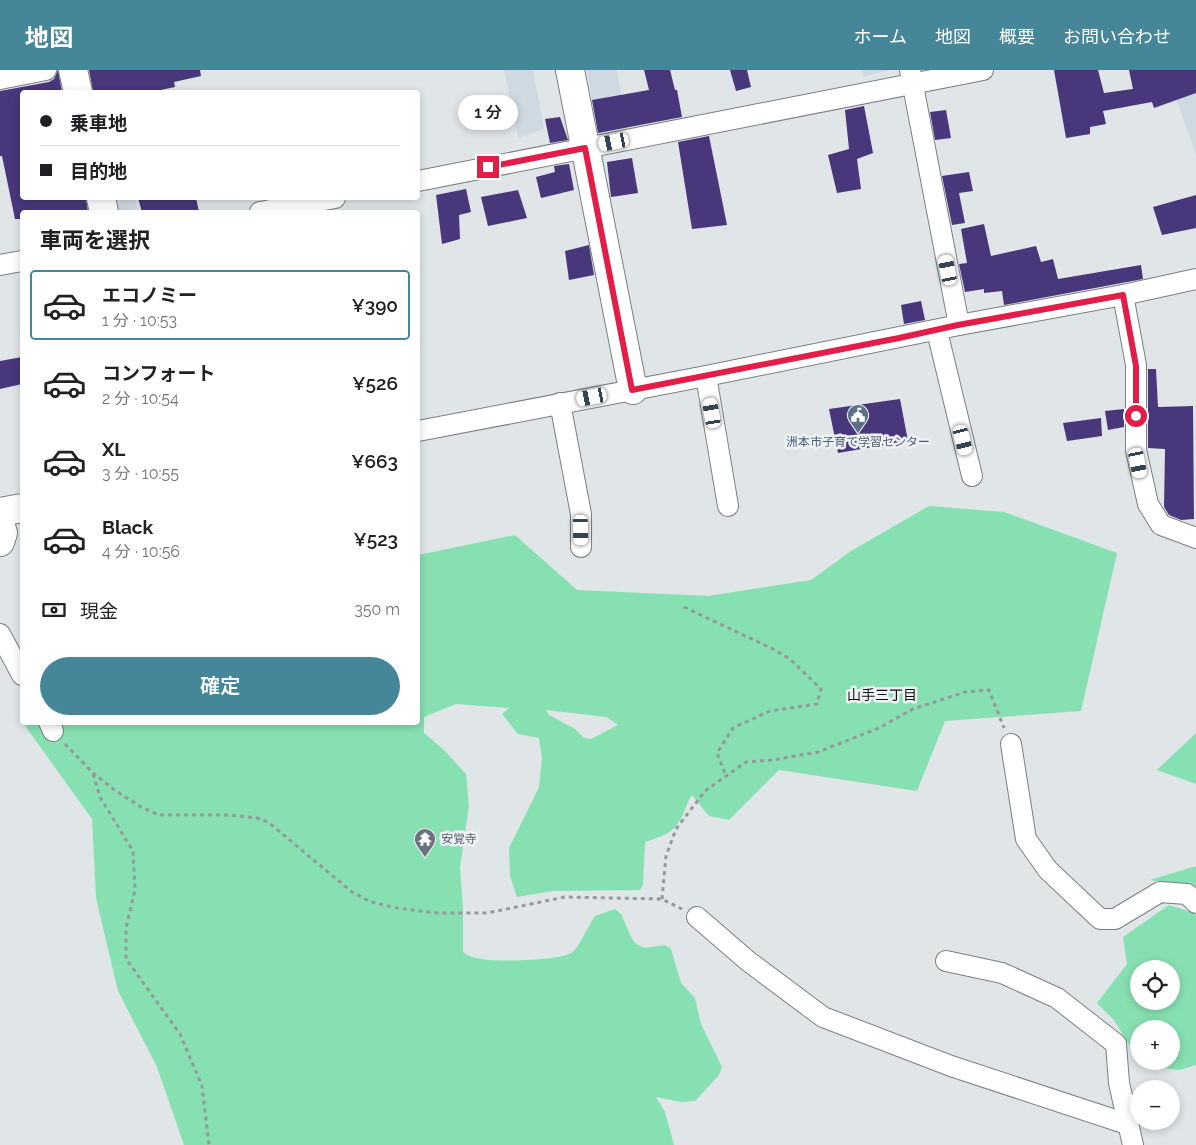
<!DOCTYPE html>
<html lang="ja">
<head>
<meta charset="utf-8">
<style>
  :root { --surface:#fff; --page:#f6f6f6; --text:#202124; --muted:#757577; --line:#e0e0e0; --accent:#458699 }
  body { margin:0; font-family:Raleway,"Noto Sans JP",sans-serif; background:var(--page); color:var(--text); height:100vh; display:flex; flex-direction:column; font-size:19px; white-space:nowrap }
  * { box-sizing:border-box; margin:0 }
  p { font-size:16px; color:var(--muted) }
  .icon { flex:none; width:28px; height:28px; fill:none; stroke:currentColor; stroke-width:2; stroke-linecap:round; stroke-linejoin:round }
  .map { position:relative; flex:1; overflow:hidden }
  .sheet { position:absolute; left:20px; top:140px; width:400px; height:515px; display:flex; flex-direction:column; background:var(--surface); border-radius:5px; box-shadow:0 2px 8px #0003 }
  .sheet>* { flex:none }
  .hud { position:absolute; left:20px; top:20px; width:400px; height:110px; border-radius:5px; box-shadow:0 2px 8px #0003; display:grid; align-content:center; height:110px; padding:0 20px; background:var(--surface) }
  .fabs { position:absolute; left:1130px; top:890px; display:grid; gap:10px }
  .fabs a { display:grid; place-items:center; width:50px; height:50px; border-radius:50%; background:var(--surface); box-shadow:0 2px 8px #0003; font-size:25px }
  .end { position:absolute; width:22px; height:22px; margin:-11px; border:6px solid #e11d48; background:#fff; box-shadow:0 0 0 2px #fff }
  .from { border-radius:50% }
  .bubble { position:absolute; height:35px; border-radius:18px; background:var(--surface); box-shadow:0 2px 8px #0003; font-size:16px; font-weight:600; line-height:35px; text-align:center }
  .car { position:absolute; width:15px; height:30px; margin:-15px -8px; border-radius:6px; box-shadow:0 0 4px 1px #0007; background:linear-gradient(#fff 24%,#345 0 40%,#fff 0 76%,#345 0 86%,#fff 0) }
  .hud b { display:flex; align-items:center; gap:18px; height:48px; font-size:19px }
  .hud b+b { border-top:1px solid var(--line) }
  .hud i { width:12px; height:12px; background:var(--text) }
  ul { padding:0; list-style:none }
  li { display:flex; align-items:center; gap:15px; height:70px; margin:0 10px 8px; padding:0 10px; border:2px solid transparent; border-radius:5px }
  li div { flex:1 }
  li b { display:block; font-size:19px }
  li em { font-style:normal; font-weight:600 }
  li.selected { border-color:var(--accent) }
  li>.icon { width:45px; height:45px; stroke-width:1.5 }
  h2 { padding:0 20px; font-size:22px; line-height:60px }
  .pay { display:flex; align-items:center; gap:12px; height:55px; padding:0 20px; font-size:19px }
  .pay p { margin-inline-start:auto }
  .action { display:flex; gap:10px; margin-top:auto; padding:10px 20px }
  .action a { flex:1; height:58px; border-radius:30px; background:var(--accent); color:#fff; font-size:20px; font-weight:600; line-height:58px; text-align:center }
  header { display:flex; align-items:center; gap:30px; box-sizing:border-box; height:70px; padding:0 25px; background:var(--accent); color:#fff }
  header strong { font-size:24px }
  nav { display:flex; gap:28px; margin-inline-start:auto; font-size:18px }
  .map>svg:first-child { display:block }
</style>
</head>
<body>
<header>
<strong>地図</strong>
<nav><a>ホーム</a><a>地図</a><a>概要</a><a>お問い合わせ</a></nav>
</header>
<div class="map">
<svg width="1196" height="1075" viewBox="0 0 1196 1075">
  <rect width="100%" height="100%" fill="#e0e5e8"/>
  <g fill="#cfd9e2">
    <path d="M504,0H533L544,59L518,68Z"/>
    <path d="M587,0H617L627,60L599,65Z"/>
    <path d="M862,0H890L863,7Z"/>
    <path d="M1166,0H1196V85Z"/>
    <path d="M105,128H135L137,138L120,142H108Z"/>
  </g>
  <g fill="#87e0b1" fill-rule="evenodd">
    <path d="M929,436L1004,442L1117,483L1081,641L945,651L917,721L779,700L729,750L709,746L692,725C687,732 686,739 682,746C674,764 662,766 645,772L643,814L640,820L553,821L517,827L510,806L509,778L539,717L542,688L539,668L518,664L502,644L509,638L456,634L424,647V663L443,679L466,704L469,736L460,797L463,838V882C468,886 475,888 481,889C496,892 561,891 573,882C578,878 590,853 595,846L615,839L621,844L632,869L636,874L645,878L665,875L671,879L681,913L695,928L701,954L722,997L719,1005L695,1031L681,1032L656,1027L665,1042L674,1075H184L157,997L118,921L96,828L92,749L23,653L418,652V485L515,465L577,520L708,526L811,510L851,481ZM546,640L606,647L618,655L591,669L584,668L575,659L549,645Z"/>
    <path d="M1196,663V714L1157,700Z"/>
    <path d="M1196,796V816L1150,810Z"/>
    <path d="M1169,835L1194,843L1196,846V995L1180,1000L1141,995L1139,991H1171V959H1139V991L1114,950L1097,933L1127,894L1123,867ZM1139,899H1171V931H1139Z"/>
  </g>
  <g fill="#48377a">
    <path d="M58,0L62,22H22V128H86L88,142H22V149H15L2,86H0V21L49,12L54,9Z"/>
    <path d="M89,0H200L201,6L174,12L175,17L151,22H93Z"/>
    <path d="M644,0H670L675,20H677L682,47L598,63L592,30L649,20Z"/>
    <path d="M730,0H747L751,17L736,21Z"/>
    <path d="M1054,0H1098L1104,23L1133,19L1129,0H1196V23L1154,38L1152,32L1103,41L1106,54L1090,57V64L1066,68Z"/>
    <path d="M864,36L873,83L857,89L861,119L837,123L828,85L849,79L845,40Z"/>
    <path d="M946,40L951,68L935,70L930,42Z"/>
    <path d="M560,47L568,70L550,73L545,49Z"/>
    <path d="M709,66L727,155L692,159L678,72Z"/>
    <path d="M632,88L638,123L611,127L607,92Z"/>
    <path d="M569,94L574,120L541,128L536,107L555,102L554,96Z"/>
    <path d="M969,102L973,121L959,123L965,153L952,155L942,106Z"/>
    <path d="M466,119L471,142L459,145L460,169L442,174L436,125Z"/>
    <path d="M518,120L527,148L488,156L481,127Z"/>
    <path d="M1196,125V158L1162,165L1153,137Z"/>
    <path d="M138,128H196L199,142H142Z"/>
    <path d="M984,154L991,186L1036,176L1041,192L1053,189L1058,209L1141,195L1143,209L1004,235L1002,221L984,223V219L965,222L959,194L967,193L961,159Z"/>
    <path d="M589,175L594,205L569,210L565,181Z"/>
    <path d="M921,231L925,250L904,254L901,235Z"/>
    <path d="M22,287V314L0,319V291Z"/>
    <path d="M1148,299H1156L1158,337L1193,336L1194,449L1181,450L1169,445L1164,437L1165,379L1148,378Z"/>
    <path d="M900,329L908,371L838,383L829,339Z"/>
    <path d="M1124,339V357L1108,360L1105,341Z"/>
    <path d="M1101,348L1102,366L1067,371L1063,353Z"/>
  </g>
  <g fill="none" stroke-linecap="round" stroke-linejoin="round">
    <g stroke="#7c7f82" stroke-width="22">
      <g id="street">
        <path d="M910,0L959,255"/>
        <path d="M0,9L46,0"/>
        <path d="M418,111L983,0"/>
        <path d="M260,142L335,128"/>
        <path d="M0,195L22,191"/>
        <path d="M1123,225L1136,295V380L1148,434L1161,455L1196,468"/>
        <path d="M937,261L972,406"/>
        <path d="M706,306L728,436"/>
        <path d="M560,333L581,444V477"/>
        <path d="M418,361L706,306L959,255L1123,225L1196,209"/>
        <path d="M0,564L22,605"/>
        <path d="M49,652L53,661"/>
        <path d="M1011,674L1026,769L1048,800L1100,849H1115L1160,822L1187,824L1196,833"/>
        <path d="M697,847L748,891L823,947L951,996L1127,1054"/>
        <path d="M946,891L1002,903L1057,928L1116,974L1119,1013L1133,1075"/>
      </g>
    </g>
    <g stroke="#7c7f82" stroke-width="30">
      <g id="secondary">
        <path d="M73,0L78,22"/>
        <path d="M570,0L633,320"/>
        <path d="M101,128L104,142"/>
        <path d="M0,442L22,438"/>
        <path d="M0,453L3,463L0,472"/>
      </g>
    </g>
    <g stroke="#95999b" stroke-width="3" stroke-dasharray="4 4" stroke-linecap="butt">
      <path d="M684,537L773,579L790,589L821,619L817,634L770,641L733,658L717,683L726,706"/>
      <path d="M65,674L93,703L116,721L141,737L159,745H229L257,748L268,752L352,822L371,832L397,838L437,843H487L565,827L662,829L682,839"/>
      <path d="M93,704L100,727L133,781L135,820L126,858V889L180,964L202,1016L209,1075"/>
      <path d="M662,829L666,786L676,759L705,721L746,692L773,690L818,682L879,658L913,639L965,622L989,620L1004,658"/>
    </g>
    <use href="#street" stroke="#fff" stroke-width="20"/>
    <use href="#secondary" stroke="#fff" stroke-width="28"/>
  </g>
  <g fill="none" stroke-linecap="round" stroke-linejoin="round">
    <path stroke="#e11d48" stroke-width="6" d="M488,97L585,78L632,320L899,268L958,255L1123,225L1136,296V346"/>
  </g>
  <defs>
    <g id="civic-pin" transform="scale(1.125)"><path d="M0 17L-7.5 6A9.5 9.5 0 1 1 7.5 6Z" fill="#5c6f8a" stroke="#eef2f5"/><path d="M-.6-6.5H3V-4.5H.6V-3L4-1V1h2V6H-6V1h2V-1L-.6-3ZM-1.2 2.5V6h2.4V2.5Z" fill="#fff"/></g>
    <g id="temple-pin" transform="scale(1.125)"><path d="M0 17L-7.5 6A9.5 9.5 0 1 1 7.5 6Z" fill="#6b7280" stroke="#eef2f5"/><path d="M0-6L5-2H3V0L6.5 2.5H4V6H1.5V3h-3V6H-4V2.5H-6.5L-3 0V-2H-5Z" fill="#fff"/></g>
  </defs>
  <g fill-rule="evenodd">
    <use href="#civic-pin" x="858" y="345"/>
    <use href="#temple-pin" x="425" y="769"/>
  </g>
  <g text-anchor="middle" stroke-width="5" stroke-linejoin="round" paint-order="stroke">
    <g font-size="12" fill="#4e5e75" stroke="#eef2f5">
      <text x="858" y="376">洲本市子育て学習センター</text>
    </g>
    <g font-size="12" fill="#5b616d" stroke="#eef2f5" text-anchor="start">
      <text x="441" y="773">安覚寺</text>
    </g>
    <g font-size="14" fill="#0e0f10" stroke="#eef2f5">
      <text x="882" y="630">山手三丁目</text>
    </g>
  </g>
</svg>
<div class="fabs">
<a><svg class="icon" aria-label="locate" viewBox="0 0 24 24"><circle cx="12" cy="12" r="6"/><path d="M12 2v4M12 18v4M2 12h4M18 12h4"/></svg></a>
<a>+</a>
<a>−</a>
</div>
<i class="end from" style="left:1136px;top:346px"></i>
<i class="end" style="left:488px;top:97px"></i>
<div class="bubble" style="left:458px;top:25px;width:60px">1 分</div>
<i class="car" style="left:614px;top:72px;rotate:259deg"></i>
<i class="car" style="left:948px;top:200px;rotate:349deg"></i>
<i class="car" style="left:592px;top:327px;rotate:259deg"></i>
<i class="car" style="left:712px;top:343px;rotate:350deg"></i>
<i class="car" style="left:963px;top:370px;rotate:166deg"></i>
<i class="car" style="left:1138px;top:393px;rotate:169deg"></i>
<i class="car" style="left:581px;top:460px;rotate:179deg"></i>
<div class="hud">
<b><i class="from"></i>乗車地</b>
<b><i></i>目的地</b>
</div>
<section class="sheet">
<h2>車両を選択</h2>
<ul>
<li class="selected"><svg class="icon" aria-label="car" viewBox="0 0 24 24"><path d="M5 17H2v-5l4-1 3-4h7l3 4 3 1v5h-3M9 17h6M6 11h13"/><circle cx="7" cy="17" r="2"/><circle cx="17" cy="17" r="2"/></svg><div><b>エコノミー</b><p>1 分 · 10:53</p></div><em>¥390</em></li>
<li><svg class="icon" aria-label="car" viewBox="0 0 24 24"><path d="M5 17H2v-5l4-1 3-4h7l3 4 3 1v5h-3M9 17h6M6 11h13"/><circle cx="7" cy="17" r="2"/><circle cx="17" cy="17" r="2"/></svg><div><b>コンフォート</b><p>2 分 · 10:54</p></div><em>¥526</em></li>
<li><svg class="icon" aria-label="car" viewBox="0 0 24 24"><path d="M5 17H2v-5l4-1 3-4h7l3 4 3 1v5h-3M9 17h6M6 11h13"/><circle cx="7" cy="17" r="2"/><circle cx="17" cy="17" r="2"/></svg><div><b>XL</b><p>3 分 · 10:55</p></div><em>¥663</em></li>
<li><svg class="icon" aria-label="car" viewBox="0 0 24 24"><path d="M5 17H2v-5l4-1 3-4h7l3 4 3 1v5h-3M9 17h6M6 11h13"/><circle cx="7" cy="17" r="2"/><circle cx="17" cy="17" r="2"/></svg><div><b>Black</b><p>4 分 · 10:56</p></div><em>¥523</em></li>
</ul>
<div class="pay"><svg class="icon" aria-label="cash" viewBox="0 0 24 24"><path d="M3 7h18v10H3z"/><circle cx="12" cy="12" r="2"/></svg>現金<p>350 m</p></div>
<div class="action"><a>確定</a></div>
</section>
</div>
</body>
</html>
